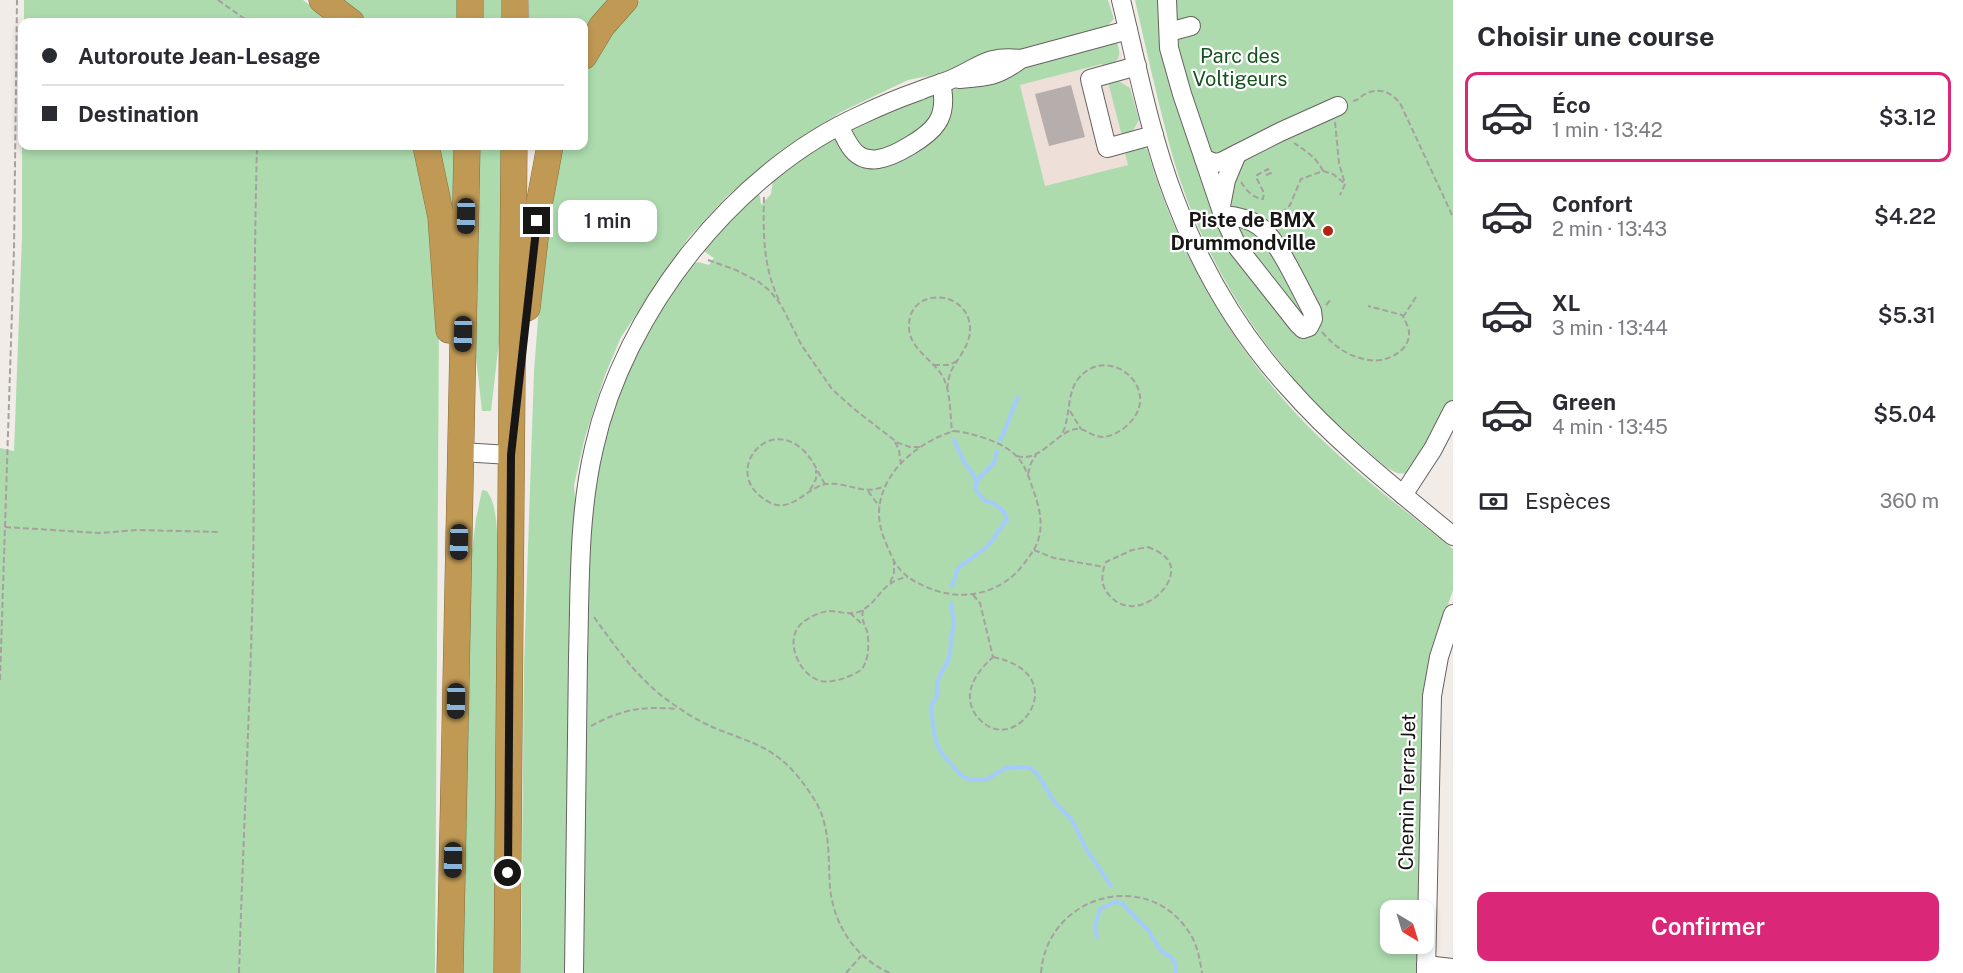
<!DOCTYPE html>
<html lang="fr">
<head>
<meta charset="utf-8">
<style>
  :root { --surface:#fff; --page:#f7f7f7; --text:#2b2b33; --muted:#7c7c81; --line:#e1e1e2; --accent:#db2777 }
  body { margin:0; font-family:"Public Sans",sans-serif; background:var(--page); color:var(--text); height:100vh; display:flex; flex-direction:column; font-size:22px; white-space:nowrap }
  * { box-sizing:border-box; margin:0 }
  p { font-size:20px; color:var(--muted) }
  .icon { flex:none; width:33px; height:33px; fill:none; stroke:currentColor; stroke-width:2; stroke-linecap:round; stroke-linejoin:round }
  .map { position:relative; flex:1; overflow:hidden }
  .details { display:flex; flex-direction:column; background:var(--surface); width:510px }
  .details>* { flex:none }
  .banner { position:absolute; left:18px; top:18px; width:570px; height:132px; border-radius:12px; box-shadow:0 3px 9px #0003; display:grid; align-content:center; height:132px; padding:0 24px; background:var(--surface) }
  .needle { width:39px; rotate:142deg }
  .tools { position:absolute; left:1380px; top:900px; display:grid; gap:12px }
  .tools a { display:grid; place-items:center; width:54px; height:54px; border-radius:12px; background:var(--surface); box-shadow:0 3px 9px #0003; font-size:30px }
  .end { position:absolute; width:27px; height:27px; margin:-14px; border:8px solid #181615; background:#fff; box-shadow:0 0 0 3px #fff }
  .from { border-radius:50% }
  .bubble { position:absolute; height:42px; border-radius:12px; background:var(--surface); box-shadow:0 3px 9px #0003; font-size:20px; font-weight:600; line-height:42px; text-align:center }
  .car { position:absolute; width:18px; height:36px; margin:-18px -9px; border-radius:8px; box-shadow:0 0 4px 2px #0007; background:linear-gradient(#222 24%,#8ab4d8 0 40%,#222 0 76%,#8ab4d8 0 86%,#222 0) }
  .banner b { display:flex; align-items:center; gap:21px; height:57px; font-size:22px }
  .banner b+b { border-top:2px solid var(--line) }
  .banner i { width:15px; height:15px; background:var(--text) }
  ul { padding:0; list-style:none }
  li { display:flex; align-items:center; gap:18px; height:90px; margin:0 12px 9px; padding:0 12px; border:3px solid transparent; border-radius:12px }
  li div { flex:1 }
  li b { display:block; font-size:22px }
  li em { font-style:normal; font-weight:600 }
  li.active { border-color:var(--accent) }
  li>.icon { width:54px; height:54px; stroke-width:1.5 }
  h2 { padding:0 24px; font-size:27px; line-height:72px }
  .pay { display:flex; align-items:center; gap:15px; height:66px; padding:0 24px; font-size:22px }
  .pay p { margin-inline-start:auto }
  .action { display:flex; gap:12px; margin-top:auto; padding:12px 24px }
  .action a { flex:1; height:69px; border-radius:12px; background:var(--accent); color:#fff; font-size:24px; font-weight:600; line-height:69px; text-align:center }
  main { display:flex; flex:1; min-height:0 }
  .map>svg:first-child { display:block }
</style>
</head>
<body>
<main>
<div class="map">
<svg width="1453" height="973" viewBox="0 0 1453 973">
  <rect width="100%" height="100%" fill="#f2ece9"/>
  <path fill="#eee0d9" d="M1120,49L1151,163L1129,165L1045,187L1020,85L1102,64Z"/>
  <g fill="#addbae">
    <path d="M24,0H303L333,22H24Z"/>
    <path d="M332,0H457V22H361Z"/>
    <path d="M482,0H504V22H481Z"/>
    <path d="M529,0H615L584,41V22H528Z"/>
    <path d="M640,0H1108L1114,19L1103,30L949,72L908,80L841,112L786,147L727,196L689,237L621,337L605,375L585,437L574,485L576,509L569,973H521L524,666L534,371L541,281L561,146H584C584,128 580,90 584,75C591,50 623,19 640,0Z"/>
    <path d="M1135,0H1453V404L1409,474L1397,473L1387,468C1364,448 1341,428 1319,406C1249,335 1196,243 1170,147C1157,98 1146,49 1135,0Z"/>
    <path d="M1112,41L1117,43C1122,55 1118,64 1105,68L1102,64L1020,85L1045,186L1128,165L1125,153L1127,149L1137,146L1147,149C1178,256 1237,357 1317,435C1359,476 1407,512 1453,549V590L1434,645L1427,672L1424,703L1418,910H1390V944H1418L1417,973H582L584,593L595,467L630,356L684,267L698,262L709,265L714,258L705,252V245L755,192L760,196L761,205L771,194L773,180L784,167L835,137L848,151L902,158L951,88Z"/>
    <path d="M22,70V146H412C431,206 434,260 439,322L435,973H0V448L14,451L22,237Z"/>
    <path d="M1117,80L1130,88L1139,120L1132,132L1122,136L1108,82Z"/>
    <path d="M936,94L932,123L902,144L866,155L850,129L861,122Z"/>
    <path d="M433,146H455L453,208L447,207Z"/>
    <path d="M478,146H503L500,333L491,411H482L474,340Z"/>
    <path d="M482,490L487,491C499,507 497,543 498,562L496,973H460L470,566L476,519Z"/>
  </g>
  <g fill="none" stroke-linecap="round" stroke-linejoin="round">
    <g stroke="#a5cbfc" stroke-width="4">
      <path d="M954,440L964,462L972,472L976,481"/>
      <path d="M1000,440C1008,426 1011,411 1018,397"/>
      <path d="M952,586L958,568L988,546L1007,519C1005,510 994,502 985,501L975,489L978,479L994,463L997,451"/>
      <path d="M951,603L954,624L951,638L950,656L937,682V695L931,707L934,732L938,747L943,755L962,776L971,780H985L1006,768L1014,767H1030L1039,776L1053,800L1072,820L1085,847L1111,886"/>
      <path d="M1097,937L1095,926L1100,909L1115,902L1122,903L1148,930L1161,951L1171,957L1175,963L1176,973"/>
    </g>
  </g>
  <path fill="#b5aeac" d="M1071,85L1085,137L1049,146L1035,94Z"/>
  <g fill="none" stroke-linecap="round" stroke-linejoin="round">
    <g stroke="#67625f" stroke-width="20">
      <g id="minor">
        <path d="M1121,0C1137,66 1150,134 1174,197C1200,266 1238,332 1288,387C1337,443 1396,489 1453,536"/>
        <path d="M1167,0L1169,48L1182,94L1223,215L1238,248L1298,324L1303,329L1309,327L1313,319L1312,311C1300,289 1278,239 1259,226C1248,218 1236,216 1223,215"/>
        <path d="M1169,32L1191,26"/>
        <path d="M1137,66L1090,79L1107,148L1154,135"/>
        <path d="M959,79C987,77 997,77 1021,59L1128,30"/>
        <path d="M839,126C844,135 850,151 860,156C864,159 873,160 878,159C894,157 928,137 937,123C945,111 944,96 941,83"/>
        <path d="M1204,159L1215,163L1221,162L1280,132L1338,106"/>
        <path d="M1221,206L1226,180L1237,154"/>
        <path d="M461,452L511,455"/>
        <path d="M1403,495L1433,449L1453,410"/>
        <path d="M1426,965L1453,968"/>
        <path d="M574,973C575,868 576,763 578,658C580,588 578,516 594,448C624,312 734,172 861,115C880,106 899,98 919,91C930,86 941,84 952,79C980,67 986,55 1021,59"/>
        <path d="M1426,973L1432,696L1439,657L1453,614"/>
      </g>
    </g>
    <g stroke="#856c3f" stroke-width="27">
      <g id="highway">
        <path d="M322,0L351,22"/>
        <path d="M470,22V0"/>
        <path d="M515,22V0"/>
        <path d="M584,56L602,26L625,0"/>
        <path d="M426,146L441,217L449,330"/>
        <path d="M527,308L539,205L550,146"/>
        <path d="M450,973L467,146"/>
        <path d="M507,973L514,146"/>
      </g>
    </g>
    <g stroke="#a6a19f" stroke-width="2" stroke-dasharray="6 3" stroke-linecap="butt">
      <path d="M218,0L249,22"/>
      <path d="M1353,101C1359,100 1360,97 1365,94C1379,87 1391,92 1400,103L1453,217"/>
      <path d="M1335,122L1339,163L1345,184L1340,195"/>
      <path d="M1323,171L1333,174L1344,183"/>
      <path d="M1241,182C1246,190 1253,198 1263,199L1264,193L1256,177L1257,175L1268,169L1271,173L1266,175"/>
      <path d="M764,197C763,233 763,267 779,300"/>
      <path d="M1275,219L1290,205L1301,179L1323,171C1317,158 1306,151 1294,143"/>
      <path d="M708,260L736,270L759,282L770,291L781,305L802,346L832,389L854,409L898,443L910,447H920"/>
      <path d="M1326,305L1331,299"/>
      <path d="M1403,317L1416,297"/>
      <path d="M1322,332C1335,347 1349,357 1369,360C1384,363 1407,353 1409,336C1410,328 1405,321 1402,315L1368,306"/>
      <path d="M934,365H949L957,361"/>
      <path d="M947,389C948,383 949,376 951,371C958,358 970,345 970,330C971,290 910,285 909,325C908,349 933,359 943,377C951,393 950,414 952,432"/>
      <path d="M1070,411L1081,429"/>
      <path d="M954,431C973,433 1007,443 1019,459C1027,469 1030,481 1034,492C1039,507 1043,522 1039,537C1037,546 1032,553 1026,561C1005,591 969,602 934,590C917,584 900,575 892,557C886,544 879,529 879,514C879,473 918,442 954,431Z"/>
      <path d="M895,442L899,450L901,464"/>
      <path d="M1017,456C1038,462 1052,439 1069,431C1089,421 1093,451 1124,428C1169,393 1109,340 1078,379C1066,395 1071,419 1061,436"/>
      <path d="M1028,474L1031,463L1036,455"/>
      <path d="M825,484C818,473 813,459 803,450C768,417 726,468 760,496C765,500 771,504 777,505C796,508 809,486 827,484C851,482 860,496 886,486"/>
      <path d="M810,490L816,479V470"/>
      <path d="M868,491L879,506"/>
      <path d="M5,527L99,533L138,530L219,532"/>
      <path d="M1148,547C1155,550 1164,554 1168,560C1184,582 1137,626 1110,596C1100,586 1101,574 1106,562L1132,550Z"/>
      <path d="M1034,550L1054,558L1104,567"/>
      <path d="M890,582L894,575V562"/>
      <path d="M973,595L980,603L993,657"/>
      <path d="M863,610C861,619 864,623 867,631C869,639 869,655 865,663C863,670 858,672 852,675C843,679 831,683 821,681C800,676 784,642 800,625C807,618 819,612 829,611C840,611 850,616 861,611C881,600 881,581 908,577"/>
      <path d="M850,613L861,623"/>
      <path d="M594,617C617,649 640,682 673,704C683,711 694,718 704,723C727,735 754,740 775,755C791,766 804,783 814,799C831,825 828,858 830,888C834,925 855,958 890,973"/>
      <path d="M993,657C1071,673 1023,747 988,726C980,721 974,715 971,705C966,686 979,670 993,657Z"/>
      <path d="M0,680L14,249L17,0"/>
      <path d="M591,726C622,709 643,706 677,709"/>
      <path d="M239,973C243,841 250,709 253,578C255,434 253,290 257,146"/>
      <path d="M846,973L861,956"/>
      <path d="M1041,973C1047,893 1152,866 1192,937C1198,948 1200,961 1202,973"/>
    </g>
    <use href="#minor" stroke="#fff" stroke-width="18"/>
    <use href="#highway" stroke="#c09a55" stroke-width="26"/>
  </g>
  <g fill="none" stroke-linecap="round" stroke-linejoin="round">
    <path stroke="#181615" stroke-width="8" d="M508,873L511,455L537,221"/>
  </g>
  <circle fill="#b22412" stroke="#fff" stroke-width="2" cx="1328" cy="231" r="6"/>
  <g text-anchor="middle" stroke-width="4.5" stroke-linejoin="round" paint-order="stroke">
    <g font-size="20" fill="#14521e" stroke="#fff">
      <text x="1240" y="63">Parc des<tspan x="1240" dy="23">Voltigeurs</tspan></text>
    </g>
    <g font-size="20" font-weight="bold" fill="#181615" stroke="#fff" text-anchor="end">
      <text x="1316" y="227">Piste de BMX<tspan x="1316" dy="23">Drummondville</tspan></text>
    </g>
    <g font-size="20" fill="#181615" stroke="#fff">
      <text transform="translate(1407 792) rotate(-89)" y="7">Chemin Terra-Jet</text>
    </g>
  </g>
</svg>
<div class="tools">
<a><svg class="needle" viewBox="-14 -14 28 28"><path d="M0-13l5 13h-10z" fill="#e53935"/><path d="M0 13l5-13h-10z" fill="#7c7c81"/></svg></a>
</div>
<i class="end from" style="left:508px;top:873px"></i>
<i class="end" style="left:537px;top:221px"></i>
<div class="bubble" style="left:558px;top:200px;width:99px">1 min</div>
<i class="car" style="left:466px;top:216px;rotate:181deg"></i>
<i class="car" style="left:463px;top:334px;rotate:181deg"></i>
<i class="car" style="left:459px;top:542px;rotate:181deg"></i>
<i class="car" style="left:456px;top:701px;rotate:181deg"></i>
<i class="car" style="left:453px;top:860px;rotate:181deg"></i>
<div class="banner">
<b><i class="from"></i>Autoroute Jean-Lesage</b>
<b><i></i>Destination</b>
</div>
</div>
<section class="details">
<h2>Choisir une course</h2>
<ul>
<li class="active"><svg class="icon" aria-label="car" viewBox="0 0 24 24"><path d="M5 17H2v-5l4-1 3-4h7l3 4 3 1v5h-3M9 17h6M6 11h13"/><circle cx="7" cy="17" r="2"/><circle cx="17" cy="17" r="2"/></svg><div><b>Éco</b><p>1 min · 13:42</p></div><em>$3.12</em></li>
<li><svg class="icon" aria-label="car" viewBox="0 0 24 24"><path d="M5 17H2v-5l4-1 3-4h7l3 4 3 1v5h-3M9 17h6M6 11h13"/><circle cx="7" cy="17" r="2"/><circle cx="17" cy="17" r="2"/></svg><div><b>Confort</b><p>2 min · 13:43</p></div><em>$4.22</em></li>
<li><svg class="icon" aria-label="car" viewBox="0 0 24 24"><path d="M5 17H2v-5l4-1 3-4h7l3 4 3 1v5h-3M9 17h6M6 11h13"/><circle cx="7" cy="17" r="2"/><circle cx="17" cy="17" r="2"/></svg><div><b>XL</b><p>3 min · 13:44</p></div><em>$5.31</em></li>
<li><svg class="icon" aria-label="car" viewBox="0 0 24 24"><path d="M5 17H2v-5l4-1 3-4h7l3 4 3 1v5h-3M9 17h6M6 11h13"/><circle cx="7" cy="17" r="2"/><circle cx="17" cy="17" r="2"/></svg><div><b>Green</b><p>4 min · 13:45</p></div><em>$5.04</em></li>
</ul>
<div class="pay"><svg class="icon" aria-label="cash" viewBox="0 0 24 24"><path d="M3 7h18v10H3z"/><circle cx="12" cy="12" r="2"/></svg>Espèces<p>360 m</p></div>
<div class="action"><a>Confirmer</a></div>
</section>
</main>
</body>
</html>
